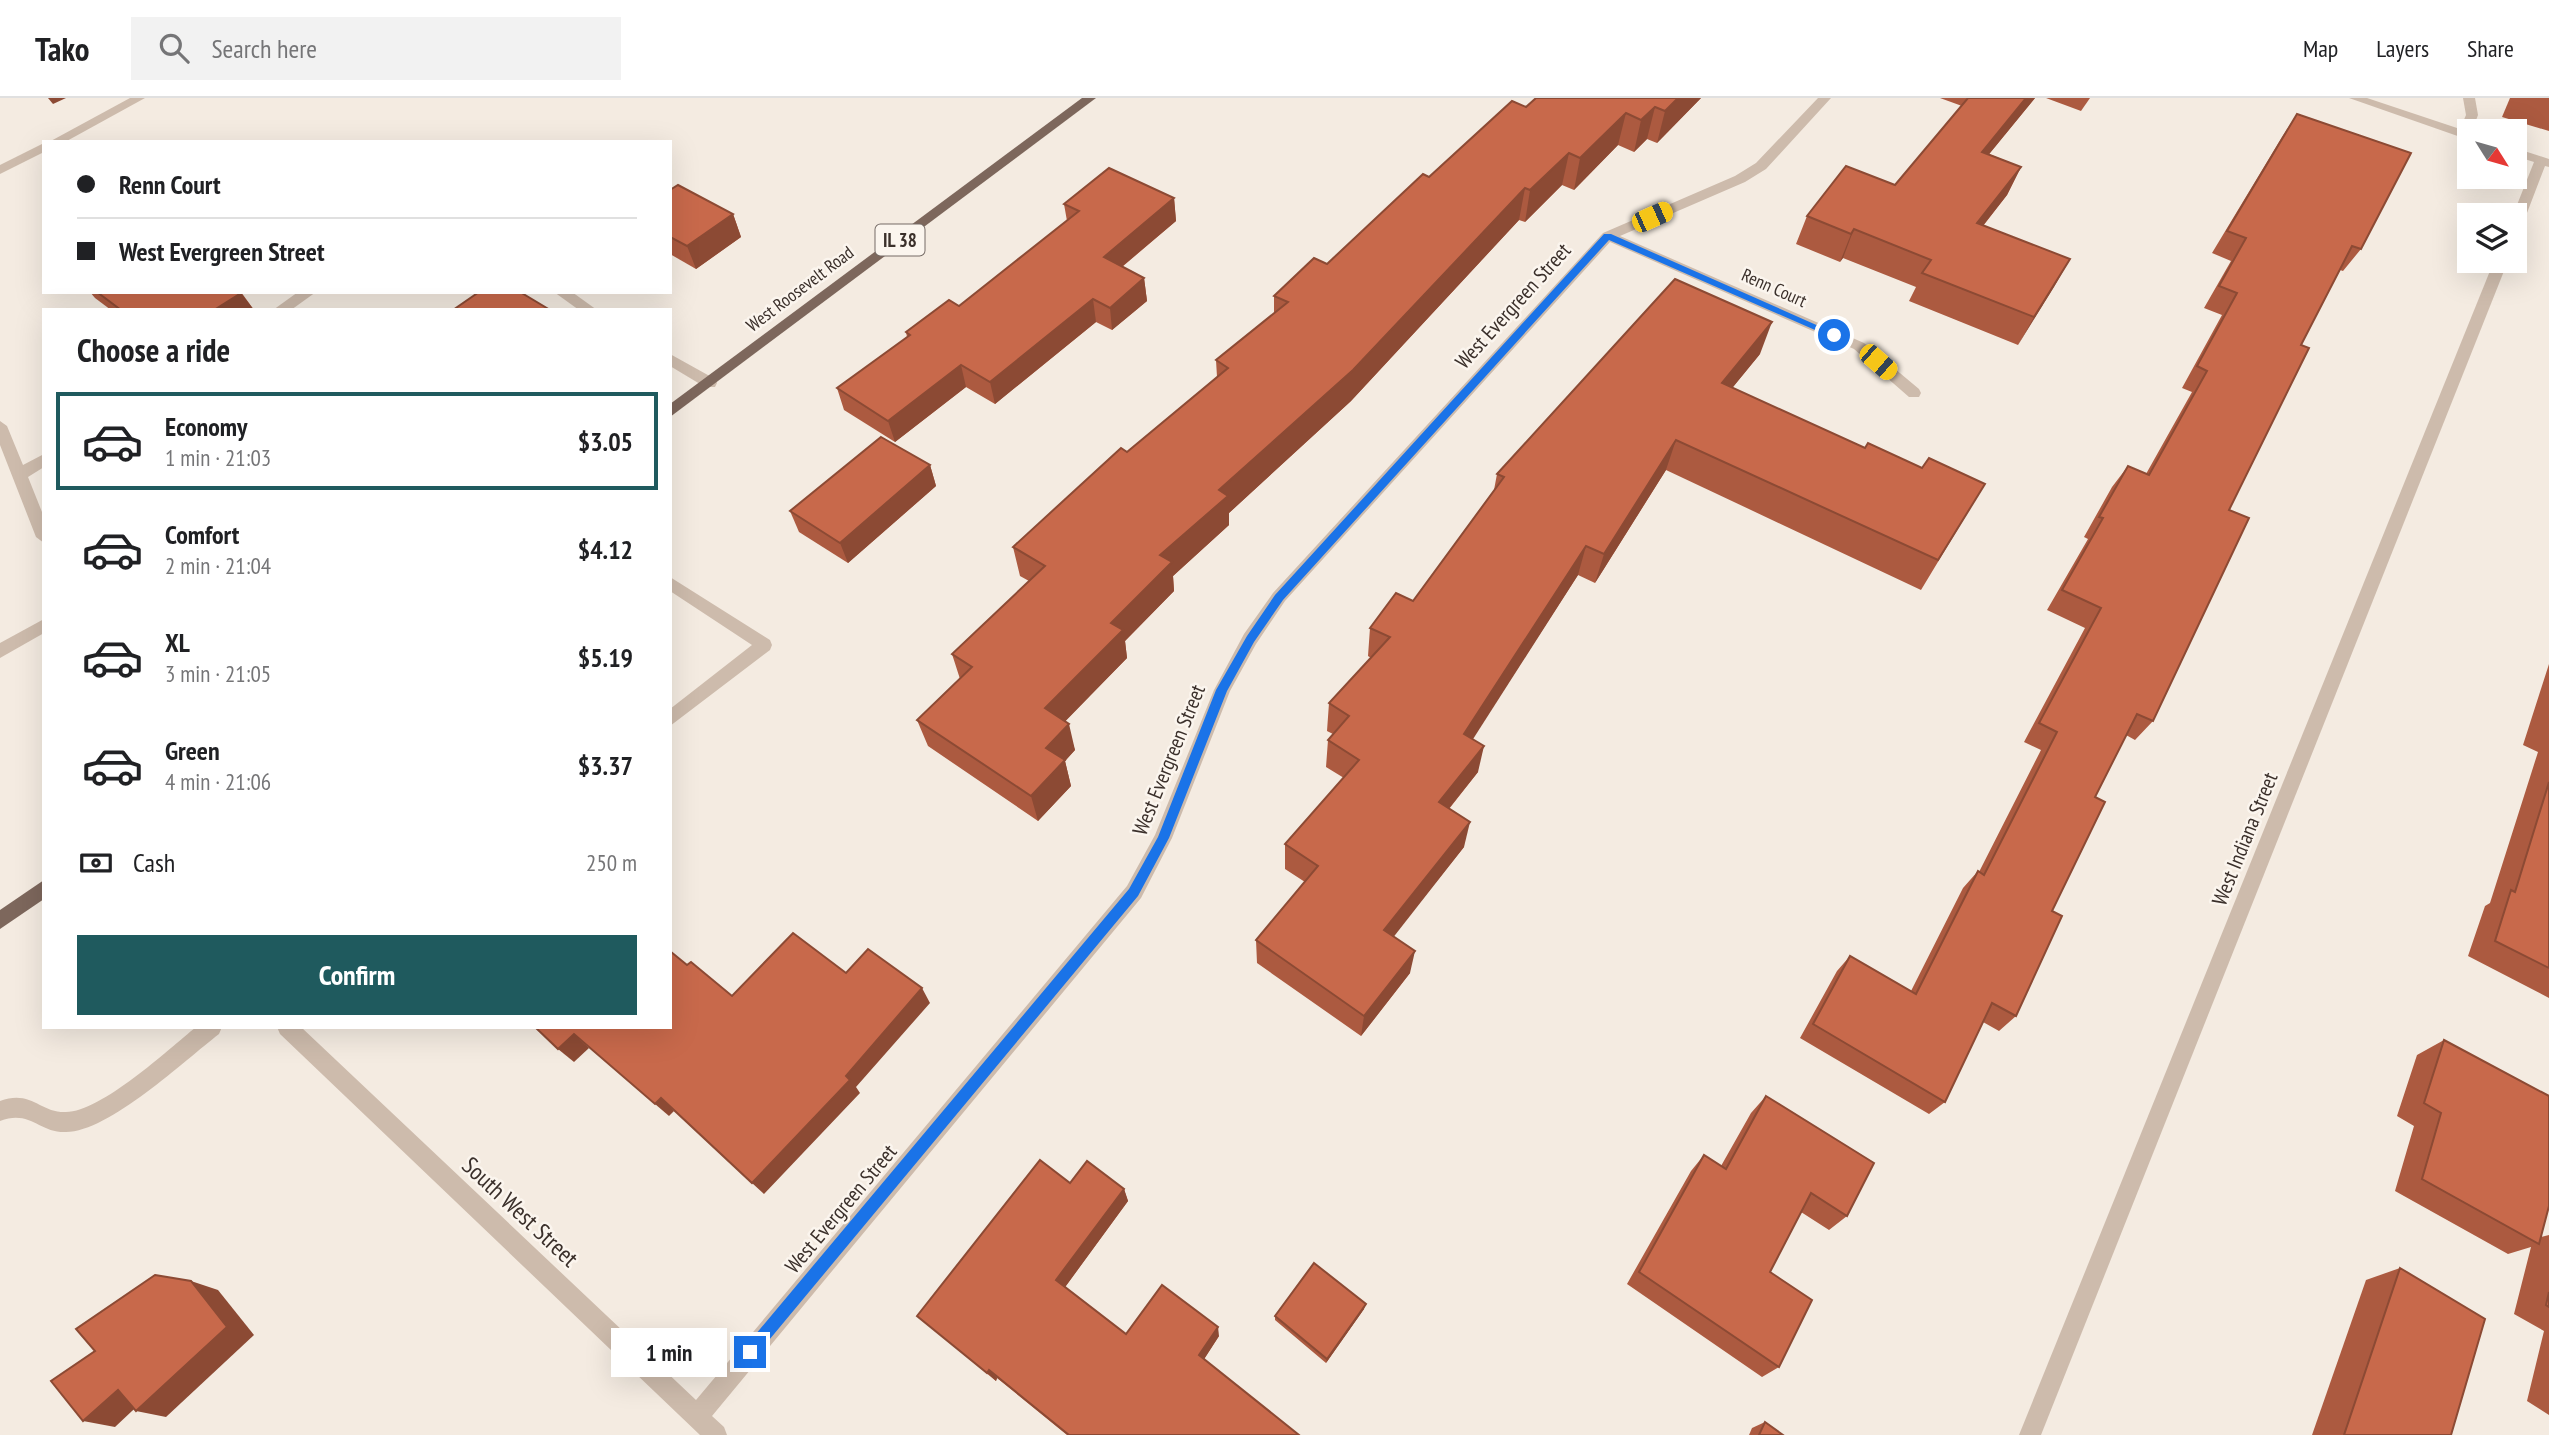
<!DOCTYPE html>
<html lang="en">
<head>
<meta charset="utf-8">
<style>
  :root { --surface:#fff; --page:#f2f2f2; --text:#202124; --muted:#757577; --line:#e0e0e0; --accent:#1f5a5e }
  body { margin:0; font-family:"PT Sans Narrow",sans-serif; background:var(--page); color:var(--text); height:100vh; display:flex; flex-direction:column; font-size:26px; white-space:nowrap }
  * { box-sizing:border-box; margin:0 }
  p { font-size:23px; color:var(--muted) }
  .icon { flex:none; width:38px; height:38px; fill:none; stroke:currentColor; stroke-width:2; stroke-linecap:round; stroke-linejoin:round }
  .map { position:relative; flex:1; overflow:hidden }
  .side { position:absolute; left:42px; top:210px; width:630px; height:721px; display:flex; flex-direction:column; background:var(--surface); border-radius:0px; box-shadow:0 7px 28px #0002 }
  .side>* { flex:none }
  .banner { position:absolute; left:42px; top:42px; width:630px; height:154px; border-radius:0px; box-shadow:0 7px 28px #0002; display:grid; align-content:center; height:154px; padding:0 35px; background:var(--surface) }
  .needle { width:46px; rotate:127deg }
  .buttons { position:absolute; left:2457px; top:21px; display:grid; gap:14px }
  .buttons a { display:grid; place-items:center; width:70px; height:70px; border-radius:0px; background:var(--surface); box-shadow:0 7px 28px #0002; font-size:35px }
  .end { position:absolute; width:32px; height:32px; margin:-16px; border:9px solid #1a73e8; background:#fff; box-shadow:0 0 0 4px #fff }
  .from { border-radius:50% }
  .bubble { position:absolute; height:49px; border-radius:0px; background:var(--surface); box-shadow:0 7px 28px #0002; font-size:23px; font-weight:700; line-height:49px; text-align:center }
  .car { position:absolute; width:21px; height:42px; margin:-21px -10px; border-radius:9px; box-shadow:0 0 5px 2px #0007; background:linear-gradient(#f5c518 24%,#345 0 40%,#f5c518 0 76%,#345 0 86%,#f5c518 0) }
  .banner b { display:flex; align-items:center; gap:24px; height:66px; font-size:26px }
  .banner b+b { border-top:2px solid var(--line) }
  .banner i { width:18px; height:18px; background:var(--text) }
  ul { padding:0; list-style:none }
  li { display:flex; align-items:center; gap:21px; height:98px; margin:0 14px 10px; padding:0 21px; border:4px solid transparent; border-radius:0px }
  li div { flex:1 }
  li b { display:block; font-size:26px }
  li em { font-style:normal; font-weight:700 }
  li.current { border-color:var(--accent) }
  li>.icon { width:63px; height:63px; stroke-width:1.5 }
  h2 { padding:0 35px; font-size:32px; line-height:84px }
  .pay { display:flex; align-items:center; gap:18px; height:77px; padding:0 35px; font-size:26px }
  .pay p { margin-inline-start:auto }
  .button { display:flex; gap:14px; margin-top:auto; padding:14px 35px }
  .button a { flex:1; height:80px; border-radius:0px; background:var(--accent); color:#fff; font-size:28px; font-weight:700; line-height:80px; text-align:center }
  header { display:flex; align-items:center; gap:42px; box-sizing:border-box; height:98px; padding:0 35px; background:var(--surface); border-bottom:2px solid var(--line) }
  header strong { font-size:33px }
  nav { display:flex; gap:38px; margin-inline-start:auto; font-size:24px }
  .search { width:490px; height:63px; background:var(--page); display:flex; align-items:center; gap:18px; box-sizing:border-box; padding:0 24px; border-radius:0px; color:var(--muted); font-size:26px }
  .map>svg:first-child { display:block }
</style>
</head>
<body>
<header>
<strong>Tako</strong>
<div class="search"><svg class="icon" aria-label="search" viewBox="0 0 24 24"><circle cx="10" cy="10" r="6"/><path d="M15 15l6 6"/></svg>Search here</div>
<nav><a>Map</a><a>Layers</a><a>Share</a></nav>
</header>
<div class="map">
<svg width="2549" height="1337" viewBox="0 0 2549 1337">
  <rect width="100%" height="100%" fill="#f4ebe1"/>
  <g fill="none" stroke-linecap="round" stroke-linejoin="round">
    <g fill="#cdbbac" fill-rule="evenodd">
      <path d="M130,0H145L65,44H49Z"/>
      <path d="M1818,0H1831L1766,71L1745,84L1620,138L1864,245L1919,291L1921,295L1919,299H1909L1854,251L1610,144L1285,503L1256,546L1230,593L1172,740L1141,800L712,1318L724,1329L727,1337H700L280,936L277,929H301L696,1302L1127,788L1155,737L1214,592L1244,536L1273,495L1603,135L1735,78L1756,65Z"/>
      <path d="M2349,0H2367L2460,31L2466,17L2463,0H2475L2478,17L2472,33H2469V42Z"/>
      <path d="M44,45V54L0,76V67Z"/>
      <path d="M2515,50L2549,61V69L2545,68L2522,128L2515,132L2513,117L2534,64L2515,58Z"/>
      <path d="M2494,163H2508L2041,1337H2019Z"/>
      <path d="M298,194H316L291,212H273Z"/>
      <path d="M554,194H572L597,212H579Z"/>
      <path d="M670,256L715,281L717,285L715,289H705L670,268Z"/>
      <path d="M0,323L7,328L23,367L44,356V369L28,379L44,419V445L36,439L0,347Z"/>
      <path d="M670,479L770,542L772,547L770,552L670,628V611L752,547L670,493Z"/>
      <path d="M44,521V535L0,560V545Z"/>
      <path d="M196,929H222L219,936C185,962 109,1034 66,1034C39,1035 30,1011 0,1023V1003C31,991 40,1015 66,1014C101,1014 169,951 196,929Z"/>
    </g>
    <g fill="#7d675c" fill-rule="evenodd">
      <path d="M1082,0H1096L670,319V306Z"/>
      <path d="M44,782V801L0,831V812Z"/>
    </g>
  </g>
  <g fill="#ac5a40">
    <path d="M1701,0L1657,45L1647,41L1634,54L1618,47L1574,92L1562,87L1525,124L1519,122L1351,303L1229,415V427L1173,478L1174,493L1125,543L1127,560L1065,623L1075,652L1065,663L1071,688L1038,723L928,648L917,622L960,581L952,556L1029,483L1020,478L1013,449L1217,279L1216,262L1274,215V198L1327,166L1429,79L1526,9Z"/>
    <path d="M1940,0H2035L1989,56L2021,69L2007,97L1983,128L2070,161L2018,247L1909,203L1916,189L1843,160L1840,164L1796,146L1807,118L1895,87L1962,8Z"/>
    <path d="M2046,0H2090L2081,13Z"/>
    <path d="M2510,0H2549V33L2502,19Z"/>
    <path d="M2297,16L2361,151L2343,173L2340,172L2301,247L2229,412L2153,623L2135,642L2126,637L2095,699L2052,813L2016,918L1999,933L1983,924L1945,1004L1929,1016L1800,940L1837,873L1850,858L1911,893L1963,790L1978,773L1979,774L2041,652L2024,644L2085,530L2047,512L2088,441L2084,439L2112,389L2128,368L2146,376L2192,294L2182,290L2222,217L2204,210L2231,163L2212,155L2282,39Z"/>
    <path d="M670,92L733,116L741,139L696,171L670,156Z"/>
    <path d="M1174,100L1176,123L1122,169L1144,180L1147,203L1112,232L1096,224L995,306L966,289L895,344L844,312L837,290L907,239L906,234L959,208L1067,123L1064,106Z"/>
    <path d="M90,194H241L254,212H111L95,200Z"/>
    <path d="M1760,256L1732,290L1865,350L1922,370L1985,386L1921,492L1666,372L1595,485L1578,477L1472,641L1478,674L1449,711L1464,749L1393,838L1410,875L1361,938L1257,865L1256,842L1305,784L1285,771V746L1344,680L1326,669L1328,642L1333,636L1327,633L1329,605L1371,560L1368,558L1370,530L1413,503L1494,392L1497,376Z"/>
    <path d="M930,367L936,388L848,465L799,434L790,413Z"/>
    <path d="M2549,566V900L2468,858L2485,808L2490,805L2538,654L2523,647Z"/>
    <path d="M2444,942L2541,1139L2549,1137V1317L2527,1303L2544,1233L2514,1216L2531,1149L2508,1156L2395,1093L2414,1028L2397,1018L2417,957Z"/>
    <path d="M1766,998L1847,1118L1829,1132L1801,1114L1770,1174L1779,1269L1762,1279L1627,1186L1691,1073L1704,1057L1721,1068L1751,1015Z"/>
    <path d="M1070,1085L1124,1091L1128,1103L1065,1189L1126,1236L1219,1238L1204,1261L1299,1337H1067L997,1280L996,1283L917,1218Z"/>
    <path d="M2400,1170L2451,1337H2312L2366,1182Z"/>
    <path d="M1364,1211L1326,1265L1275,1222V1218Z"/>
    <path d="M1765,1324L1783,1337H1749L1752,1330Z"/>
  </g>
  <g fill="#8c4a34">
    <path d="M48,0H66L53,6Z"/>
    <path d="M1678,0H1701L1657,45L1665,13Z"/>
    <path d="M2026,0H2035L1968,82L1982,54Z"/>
    <path d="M1655,9L1647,41L1634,54L1641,22Z"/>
    <path d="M1626,15L1618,47L1574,92L1580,60Z"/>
    <path d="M1569,55L1562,87L1525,124L1530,92Z"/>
    <path d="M2021,69L2007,97L1963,153L1977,125Z"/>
    <path d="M1525,90L1519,122L1351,303L1229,415V427L1173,478L1174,493L1125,543L1127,560L1052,637L1045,610L1111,525L1160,457L1219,392Z"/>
    <path d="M1174,100L1176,123L1106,182L1104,159Z"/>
    <path d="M733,116L741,139L696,171L687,148Z"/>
    <path d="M1854,131L1843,160L1840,164L1851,136Z"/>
    <path d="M2070,161L2054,189L2018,247L2034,219Z"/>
    <path d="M1144,180L1147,203L1112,232L1110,210Z"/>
    <path d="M241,195L254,212H214Z"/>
    <path d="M1093,201L1096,224L995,306L990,284Z"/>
    <path d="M1772,224L1760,256L1711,316L1722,285Z"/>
    <path d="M961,267L966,289L895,344L888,323Z"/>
    <path d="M1676,342L1666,372L1595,485L1604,456Z"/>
    <path d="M930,367L936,388L848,465L840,445Z"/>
    <path d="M1586,448L1578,477L1459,663L1464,636Z"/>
    <path d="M1069,626L1075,652L1065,663L1071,688L1038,723L1031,698L1046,650Z"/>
    <path d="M1484,648L1478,674L1434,729L1439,704Z"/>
    <path d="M1470,724L1464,749L1381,855L1384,832Z"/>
    <path d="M1415,853L1410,875L1361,938L1364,918Z"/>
    <path d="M922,890L930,905L856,989L860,995L764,1096L752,1085Z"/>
    <path d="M574,936L589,950L574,964L558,951Z"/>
    <path d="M661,1000L674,1013L669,1018L655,1006Z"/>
    <path d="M1124,1091L1128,1103L1063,1192L1056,1182Z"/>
    <path d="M191,1183L218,1192L254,1237L166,1319L136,1313Z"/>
    <path d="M1366,1206L1364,1211L1326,1265L1327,1261Z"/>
    <path d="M1218,1229L1219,1238L1201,1266L1199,1257Z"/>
    <path d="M989,1272L997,1280L996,1283L987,1275Z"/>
    <path d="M118,1292L148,1298L115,1329L83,1323Z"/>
  </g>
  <g fill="#c8694b" stroke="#8c4a34" stroke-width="2">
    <path d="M1536,0H1678L1665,13L1655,9L1641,22L1626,15L1580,60L1569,55L1530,92L1525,90L1353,272L1219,392L1228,398L1160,457L1172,464L1111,525L1123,532L1045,610L1069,626L1046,650L1065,662L1031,698L917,622L972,569L952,556L1045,468L1013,449L1121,350L1127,354L1228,270L1216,262L1288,204L1274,198L1314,160L1327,166L1423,76L1429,79L1512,3L1526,9Z"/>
    <path d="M1968,0H2026L1982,54L2021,69L1977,125L2070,161L2034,219L1922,175L1931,162L1854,131L1851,136L1807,118L1846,68L1895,87Z"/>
    <path d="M2297,16L2411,55L2361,151L2352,148L2301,247L2309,250L2229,412L2249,420L2153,623L2137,616L2095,699L2105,704L2052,813L2062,818L2016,918L1992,905L1945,1004L1813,926L1850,858L1916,896L1978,773L1984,777L2057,634L2039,625L2101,510L2062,492L2103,420L2099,419L2128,368L2149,377L2207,273L2197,268L2237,195L2219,188L2246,140L2227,133Z"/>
    <path d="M1109,70L1174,100L1104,159L1144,180L1110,210L1093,201L990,284L961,267L888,323L837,290L910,237L906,234L949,202L959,208L1079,113L1064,106Z"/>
    <path d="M678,87L733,116L687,148L670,139V92Z"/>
    <path d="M1675,181L1772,224L1722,285L1865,350L1868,345L1922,370L1929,360L1985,386L1938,462L1676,342L1604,456L1586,448L1464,636L1484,648L1439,704L1470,724L1384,832L1415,853L1364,918L1256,842L1318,768L1285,746L1359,662L1328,642L1349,618L1329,605L1390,539L1370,530L1396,495L1413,503L1504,379L1497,376Z"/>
    <path d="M97,194H241V195L214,212H121Z"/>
    <path d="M479,194H520L550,212H453Z"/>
    <path d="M881,339L930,367L840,445L790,413Z"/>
    <path d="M2549,684V870L2495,843L2511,792L2515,794Z"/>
    <path d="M793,835L846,875L868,851L922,890L846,978L850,982L752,1085L661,1000L655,1006L574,936L558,951L535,929H670V853L687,867L691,864L732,898Z"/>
    <path d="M2444,942L2549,998V1108L2539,1146L2422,1081L2441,1015L2424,1005Z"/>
    <path d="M1766,998L1874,1065L1847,1118L1811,1095L1770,1174L1812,1202L1779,1269L1639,1174L1704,1057L1726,1071Z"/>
    <path d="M1040,1062L1070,1085L1087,1063L1124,1091L1056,1182L1126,1236L1162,1187L1218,1229L1199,1257L1299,1337H1069L989,1272L987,1275L917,1218Z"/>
    <path d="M1314,1165L1366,1206L1327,1261L1275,1218Z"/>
    <path d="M2400,1170L2485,1221L2451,1337H2344Z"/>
    <path d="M155,1177L191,1183L227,1229L136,1313L118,1292L83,1323L51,1283L95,1253L76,1231Z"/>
    <path d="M2549,1194V1209L2546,1207Z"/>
    <path d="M1765,1324L1783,1337H1759Z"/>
  </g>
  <path fill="#1a73e8" d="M1604,136H1611L1839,237L1831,239L1609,142L1283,502L1254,544L1227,593L1169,740L1138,798L755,1259H745V1249L1129,791L1158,739L1216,592L1247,538L1275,497Z"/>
  <g text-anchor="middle" stroke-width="5" stroke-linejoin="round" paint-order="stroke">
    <g font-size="18" fill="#3b302b" stroke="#fbf5ee">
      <text transform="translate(1774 190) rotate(24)" y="6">Renn Court</text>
      <text transform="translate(800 191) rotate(-37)" y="6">West Roosevelt Road</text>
    </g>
    <rect fill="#fbf5ee" stroke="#756b66" stroke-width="2" x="875.5" y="126.5" width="49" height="31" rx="5"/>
    <g font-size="19" font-weight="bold" fill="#3b302b">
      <text x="900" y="149">IL 38</text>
    </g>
    <g font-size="21" fill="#3b302b" stroke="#fbf5ee">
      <text transform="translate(1513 208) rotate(-48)" y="7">West Evergreen Street</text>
      <text transform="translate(1169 662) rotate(-68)" y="7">West Evergreen Street</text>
      <text transform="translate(2245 741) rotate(-68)" y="7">West Indiana Street</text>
      <text transform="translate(841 1111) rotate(-50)" y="7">West Evergreen Street</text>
    </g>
    <g font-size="24" fill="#3b302b" stroke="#fbf5ee">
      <text transform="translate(520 1114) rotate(43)" y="8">South West Street</text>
    </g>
  </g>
</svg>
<div class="buttons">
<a><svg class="needle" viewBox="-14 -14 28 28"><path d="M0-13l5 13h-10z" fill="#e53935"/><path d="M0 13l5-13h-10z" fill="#757577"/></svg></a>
<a><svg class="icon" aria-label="layers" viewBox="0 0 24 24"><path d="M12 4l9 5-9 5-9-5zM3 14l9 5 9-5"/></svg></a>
</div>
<i class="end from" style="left:1834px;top:237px"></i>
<i class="end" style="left:750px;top:1254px"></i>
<div class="bubble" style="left:611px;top:1230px;width:116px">1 min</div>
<i class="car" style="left:1652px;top:119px;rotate:66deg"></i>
<i class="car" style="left:1878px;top:264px;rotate:131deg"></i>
<div class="banner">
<b><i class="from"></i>Renn Court</b>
<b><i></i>West Evergreen Street</b>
</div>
<section class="side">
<h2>Choose a ride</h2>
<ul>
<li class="current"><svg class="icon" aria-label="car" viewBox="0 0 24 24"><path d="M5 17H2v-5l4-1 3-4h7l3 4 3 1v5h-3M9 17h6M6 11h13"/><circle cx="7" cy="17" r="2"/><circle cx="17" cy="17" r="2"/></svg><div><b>Economy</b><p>1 min · 21:03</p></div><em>$3.05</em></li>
<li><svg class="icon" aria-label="car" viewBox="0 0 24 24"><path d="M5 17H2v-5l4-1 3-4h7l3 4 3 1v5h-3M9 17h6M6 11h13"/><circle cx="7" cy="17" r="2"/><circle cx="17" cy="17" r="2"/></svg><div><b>Comfort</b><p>2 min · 21:04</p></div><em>$4.12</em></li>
<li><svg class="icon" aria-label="car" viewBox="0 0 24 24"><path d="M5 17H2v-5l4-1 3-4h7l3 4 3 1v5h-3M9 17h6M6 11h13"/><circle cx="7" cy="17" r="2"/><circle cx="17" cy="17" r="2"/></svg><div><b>XL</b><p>3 min · 21:05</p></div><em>$5.19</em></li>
<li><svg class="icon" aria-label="car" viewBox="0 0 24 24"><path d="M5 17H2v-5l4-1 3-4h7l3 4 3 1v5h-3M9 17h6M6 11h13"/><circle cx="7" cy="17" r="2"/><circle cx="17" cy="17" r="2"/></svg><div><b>Green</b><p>4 min · 21:06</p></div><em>$3.37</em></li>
</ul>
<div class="pay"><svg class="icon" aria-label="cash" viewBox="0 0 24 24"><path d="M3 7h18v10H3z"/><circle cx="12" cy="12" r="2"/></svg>Cash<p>250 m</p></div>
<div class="button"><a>Confirm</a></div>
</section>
</div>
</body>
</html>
